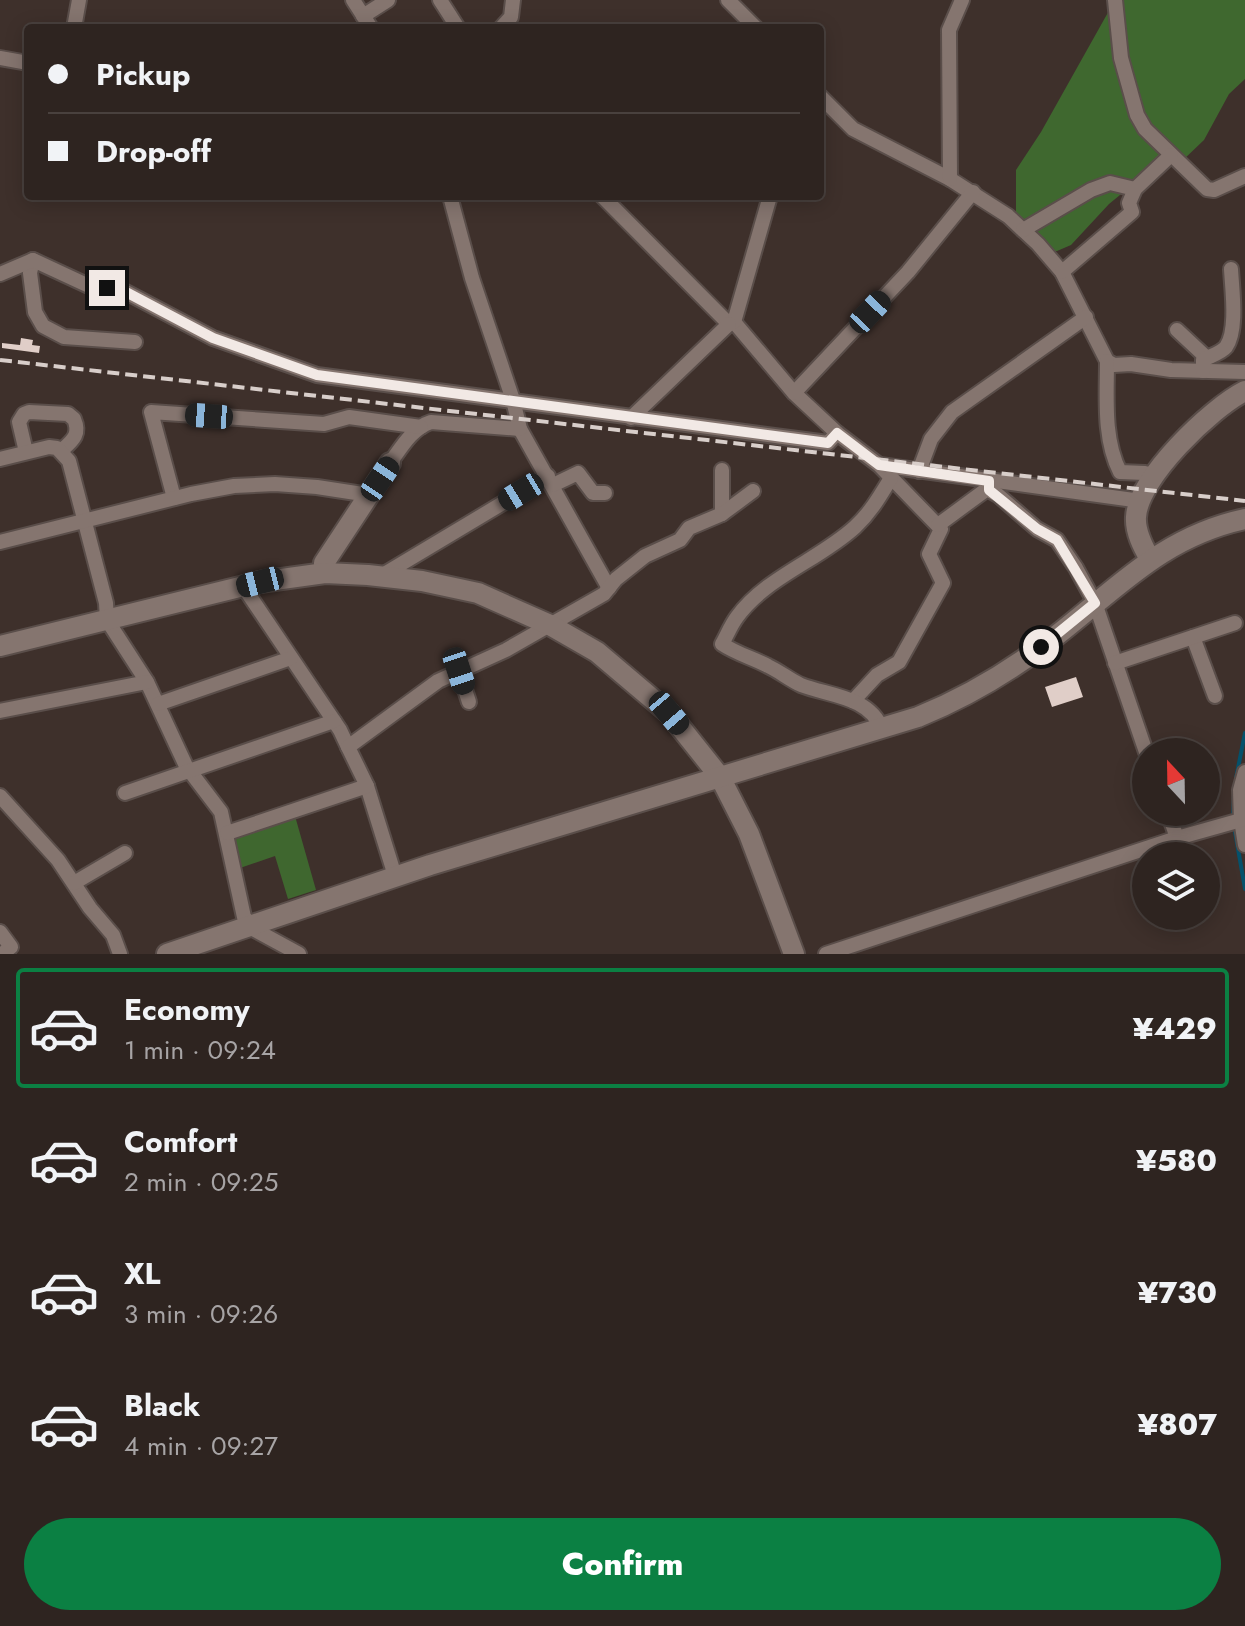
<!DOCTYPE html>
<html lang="en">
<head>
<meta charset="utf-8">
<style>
  :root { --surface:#2e2420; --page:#3a302d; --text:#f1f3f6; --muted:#a7a4a5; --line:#49413e; --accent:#0b8043 }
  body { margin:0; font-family:Jost,sans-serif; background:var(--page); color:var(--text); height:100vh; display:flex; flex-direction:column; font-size:30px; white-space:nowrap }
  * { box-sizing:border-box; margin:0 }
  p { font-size:26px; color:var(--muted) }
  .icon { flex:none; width:44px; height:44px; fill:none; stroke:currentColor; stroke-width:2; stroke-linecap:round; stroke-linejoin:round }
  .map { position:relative; height:954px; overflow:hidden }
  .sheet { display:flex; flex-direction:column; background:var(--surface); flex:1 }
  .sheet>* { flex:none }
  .hud { position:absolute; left:24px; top:24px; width:800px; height:176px; border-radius:8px; box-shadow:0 4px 20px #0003,0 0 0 2px var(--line); display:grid; align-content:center; height:176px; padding:0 24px; background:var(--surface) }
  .needle { width:52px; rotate:338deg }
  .buttons { position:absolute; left:1132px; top:738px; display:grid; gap:16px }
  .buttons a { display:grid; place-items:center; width:88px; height:88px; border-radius:50%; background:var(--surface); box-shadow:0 4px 20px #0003,0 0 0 2px var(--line); font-size:40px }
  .end { position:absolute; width:36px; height:36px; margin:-18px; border:10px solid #f2e9e5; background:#111; box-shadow:0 0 0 4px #111 }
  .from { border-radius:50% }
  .car { position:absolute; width:24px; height:48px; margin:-24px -12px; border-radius:10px; box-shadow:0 0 6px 2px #0007; background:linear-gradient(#222 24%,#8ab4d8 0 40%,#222 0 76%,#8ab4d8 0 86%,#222 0) }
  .hud b { display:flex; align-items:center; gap:28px; height:76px; font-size:30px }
  .hud b+b { border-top:2px solid var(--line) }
  .hud i { width:20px; height:20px; background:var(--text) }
  ul { padding:14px 0 0; list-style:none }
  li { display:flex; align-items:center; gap:24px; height:120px; margin:0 16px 12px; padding:0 8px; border:4px solid transparent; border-radius:8px }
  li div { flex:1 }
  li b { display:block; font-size:30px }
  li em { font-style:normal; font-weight:800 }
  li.current { border-color:var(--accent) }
  li>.icon { width:72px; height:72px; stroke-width:1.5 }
  .cta { display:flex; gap:16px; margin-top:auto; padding:16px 24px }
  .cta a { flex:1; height:92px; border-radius:48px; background:var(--accent); color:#fff; font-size:32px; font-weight:800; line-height:92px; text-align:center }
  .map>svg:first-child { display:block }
</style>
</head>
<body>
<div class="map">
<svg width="1245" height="954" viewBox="0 0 1245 954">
  <rect width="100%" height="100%" fill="#3e302b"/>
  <path fill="#3f672f" d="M295,816L316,890L288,899L275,856L240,868L233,839Z"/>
  <path fill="#3f682f" d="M1115,0H1245V79L1229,94L1204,140L1182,161L1131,186L1109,204L1071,245L1057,251L1038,252L1024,242L1016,222V170L1041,132Z"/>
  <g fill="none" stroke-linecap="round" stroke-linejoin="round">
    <g stroke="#05516b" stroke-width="4">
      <path d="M1236,778L1245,733"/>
      <path d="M1233,817L1234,794"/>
      <path d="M1234,826L1245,889"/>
    </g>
  </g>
  <g fill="#e0cec8">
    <path d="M21,338L33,340L32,345L40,346L39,353L2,348V343L20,345Z"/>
    <path d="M1076,677L1083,697L1052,707L1045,687Z"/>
  </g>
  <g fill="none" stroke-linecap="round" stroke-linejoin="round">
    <g stroke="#5a4e4a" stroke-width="18">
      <g id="street">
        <path d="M353,0L371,28"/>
        <path d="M440,0L458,28"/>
        <path d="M728,0L756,28"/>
        <path d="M1115,0L1121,58L1137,115L1145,129L1207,189L1214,190L1245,176"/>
        <path d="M363,16L388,0"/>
        <path d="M74,28L79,0"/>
        <path d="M501,28L511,17L513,0"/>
        <path d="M0,58L28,63"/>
        <path d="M820,96L853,129L950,179L1008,216L1038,244L1062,272L1107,361L1114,365L1131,364L1171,370L1245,372"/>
        <path d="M950,179L949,30L962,0"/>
        <path d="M450,196L472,278L513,400L520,429L609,588"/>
        <path d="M602,196L729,324L734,322L794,393L837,433L879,465L941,529L929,554L943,583L899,662L877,675L853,701"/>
        <path d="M1023,230L1091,190L1110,183L1135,189"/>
        <path d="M33,260L30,273L35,312L43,326L64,337L135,342"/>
        <path d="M1062,272L1132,212L1129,203L1135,189L1171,155"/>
        <path d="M0,274L33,260L89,286L124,291L213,338L317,375L828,443L837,433"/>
        <path d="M734,322L770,196"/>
        <path d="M1177,330L1207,358"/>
        <path d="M1107,361C1107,397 1103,439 1120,472L1145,473L1155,477"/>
        <path d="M1203,371V360C1210,356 1221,353 1226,347C1238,330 1232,289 1231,269"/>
        <path d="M794,393L908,272L973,192"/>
        <path d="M631,418L729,324"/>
        <path d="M26,452L19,422L24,414L29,412L68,414L74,419C81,435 72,441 61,451"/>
        <path d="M0,459L49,447L57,448L69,461L106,603L107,620L147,682L186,766L221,812L244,917L255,930L299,954"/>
        <path d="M390,463C401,448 412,428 431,422L520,429"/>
        <path d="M880,465L1141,501"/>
        <path d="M722,470V514"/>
        <path d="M919,471L931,439L952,412L1086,317"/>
        <path d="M553,485L578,473L593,493H605"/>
        <path d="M174,498L151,412L324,424L349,417L421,427"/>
        <path d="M938,525L987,489L998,495L1037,529L1057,540L1076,568L1095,603L1146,752"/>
        <path d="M0,542L191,494L234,486L275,484L317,487L369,495"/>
        <path d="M381,576L548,476"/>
        <path d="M243,586L340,730L348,747"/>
        <path d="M1193,637L1215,696"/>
        <path d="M1115,663L1235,623"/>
        <path d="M459,671L469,702"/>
        <path d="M158,704L291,658"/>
        <path d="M0,711L147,682"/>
        <path d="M882,729C869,696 829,696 801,685C790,680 779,671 768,666C753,658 737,654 722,644C727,635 731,625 737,617C766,577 819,560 855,527C871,512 880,496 891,478"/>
        <path d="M367,786L395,876"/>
        <path d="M125,793L334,721"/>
        <path d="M0,796L58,860L90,908L113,935L120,954"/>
        <path d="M1168,812L1177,838"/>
        <path d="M1241,820L1245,845"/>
        <path d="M227,833L367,786L348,747L438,681L506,650L604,594L616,579L645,556L680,540L689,528L722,514L753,491"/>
        <path d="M74,883L125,853"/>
        <path d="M0,932L11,947L2,954"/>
        <path d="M826,954L1177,838L1241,820L1240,790L1245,772"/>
      </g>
    </g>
    <g stroke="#5a4e4a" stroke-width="24">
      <g id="secondary">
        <path d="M1150,559C1143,547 1135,532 1136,517C1138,478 1211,408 1245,391"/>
        <path d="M325,573L324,563L390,463"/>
        <path d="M0,646L260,582L325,573L368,575L422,581L478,593L550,625L597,652L669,713L720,777L749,834L794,954"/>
        <path d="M167,954L430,865L918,717C962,699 1002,676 1040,648C1110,597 1156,538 1245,519"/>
      </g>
    </g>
    <use href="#street" stroke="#85756f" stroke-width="14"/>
    <use href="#secondary" stroke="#85756f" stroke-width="20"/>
    <path stroke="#d8ceca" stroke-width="4" stroke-dasharray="12 6" stroke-linecap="butt" d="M0,360L1245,501"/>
  </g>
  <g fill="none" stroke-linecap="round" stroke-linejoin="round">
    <path stroke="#f2e9e5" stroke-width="10" d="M107,288L124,291L213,338L317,375L828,443L837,433L879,465L989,481V490L1037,529L1057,540L1095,603L1041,647"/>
  </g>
</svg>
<div class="buttons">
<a><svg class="needle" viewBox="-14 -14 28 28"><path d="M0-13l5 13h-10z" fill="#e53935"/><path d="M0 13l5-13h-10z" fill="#a7a4a5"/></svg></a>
<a><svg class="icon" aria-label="layers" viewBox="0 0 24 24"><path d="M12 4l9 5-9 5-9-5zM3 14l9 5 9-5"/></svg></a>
</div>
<i class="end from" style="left:1041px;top:647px"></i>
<i class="end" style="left:107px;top:288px"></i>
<i class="car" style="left:870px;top:312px;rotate:43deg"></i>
<i class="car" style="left:209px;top:416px;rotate:274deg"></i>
<i class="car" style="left:380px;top:479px;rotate:34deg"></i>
<i class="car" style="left:521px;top:492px;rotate:239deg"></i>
<i class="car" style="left:260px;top:582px;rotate:256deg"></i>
<i class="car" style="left:459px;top:671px;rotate:162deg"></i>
<i class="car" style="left:669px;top:713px;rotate:140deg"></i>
<div class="hud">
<b><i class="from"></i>Pickup</b>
<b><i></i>Drop-off</b>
</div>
</div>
<section class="sheet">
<ul>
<li class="current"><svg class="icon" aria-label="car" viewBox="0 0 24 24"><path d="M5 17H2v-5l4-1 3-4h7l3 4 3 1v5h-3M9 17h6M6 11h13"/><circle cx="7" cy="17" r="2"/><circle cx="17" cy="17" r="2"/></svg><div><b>Economy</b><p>1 min · 09:24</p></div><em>¥429</em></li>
<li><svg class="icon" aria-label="car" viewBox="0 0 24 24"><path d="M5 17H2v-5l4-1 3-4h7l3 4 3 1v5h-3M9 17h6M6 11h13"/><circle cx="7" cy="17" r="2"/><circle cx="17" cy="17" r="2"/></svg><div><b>Comfort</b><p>2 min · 09:25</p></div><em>¥580</em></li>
<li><svg class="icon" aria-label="car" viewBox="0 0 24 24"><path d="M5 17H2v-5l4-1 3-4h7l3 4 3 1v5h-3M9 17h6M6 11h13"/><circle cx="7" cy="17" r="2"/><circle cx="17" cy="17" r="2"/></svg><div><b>XL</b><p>3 min · 09:26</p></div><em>¥730</em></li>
<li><svg class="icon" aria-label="car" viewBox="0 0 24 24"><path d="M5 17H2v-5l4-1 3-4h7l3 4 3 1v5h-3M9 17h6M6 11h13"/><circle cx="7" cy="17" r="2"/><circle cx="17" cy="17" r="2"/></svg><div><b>Black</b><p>4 min · 09:27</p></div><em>¥807</em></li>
</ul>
<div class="cta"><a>Confirm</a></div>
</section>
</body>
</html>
